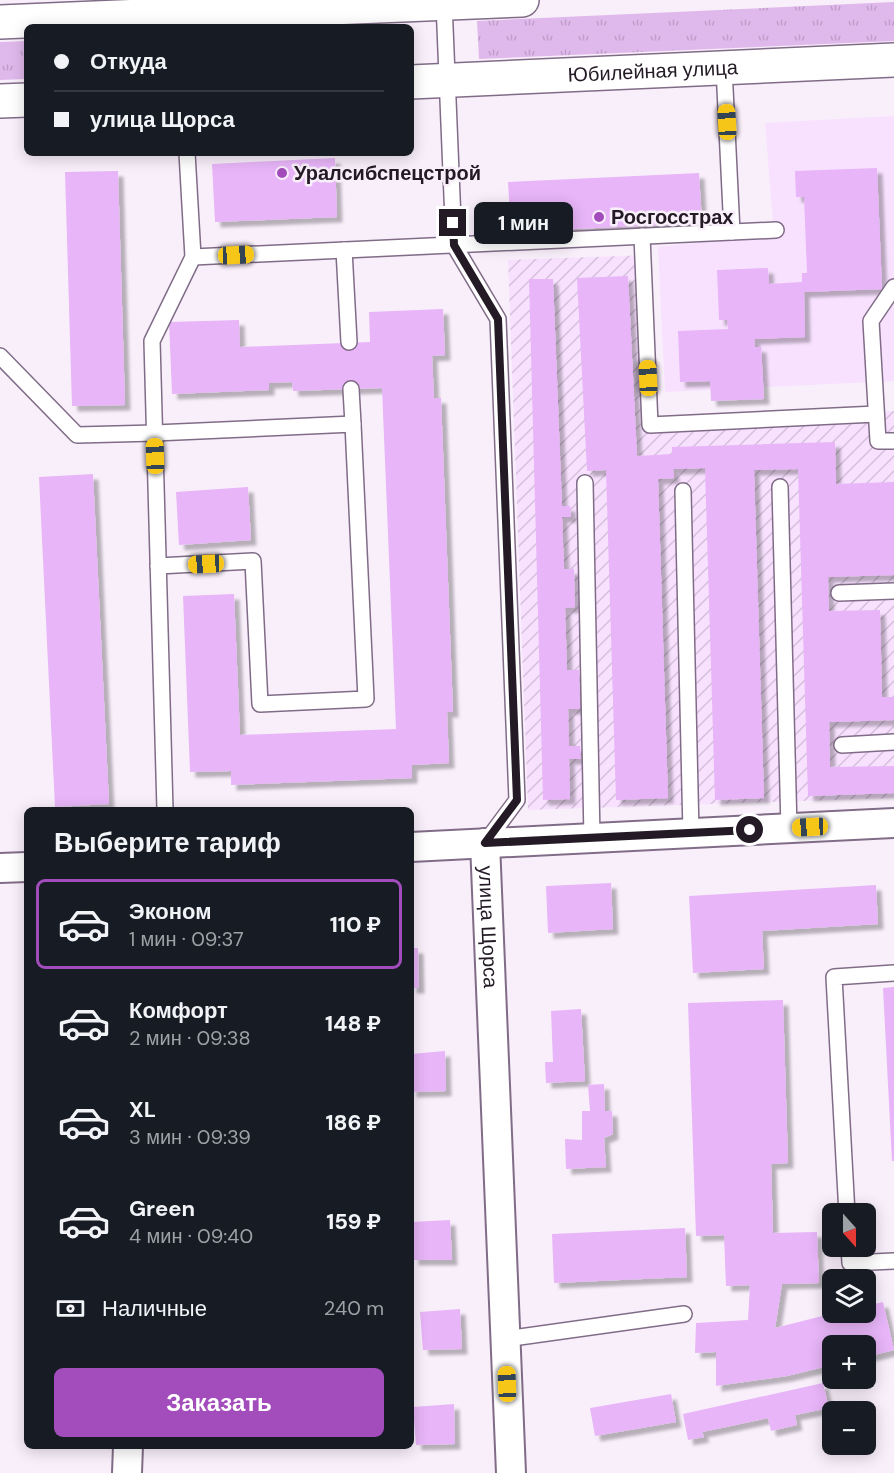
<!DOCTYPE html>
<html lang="ru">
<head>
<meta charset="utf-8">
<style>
  :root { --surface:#171b24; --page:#20242c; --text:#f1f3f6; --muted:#9ea1a6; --line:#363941; --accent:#a24dbb }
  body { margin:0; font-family:"DM Sans",sans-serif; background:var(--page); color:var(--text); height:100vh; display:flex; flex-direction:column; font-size:22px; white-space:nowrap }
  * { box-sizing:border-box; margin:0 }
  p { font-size:20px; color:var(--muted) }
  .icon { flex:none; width:33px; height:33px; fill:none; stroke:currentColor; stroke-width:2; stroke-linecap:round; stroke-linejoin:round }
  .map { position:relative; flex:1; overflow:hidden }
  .details { position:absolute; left:24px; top:807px; width:390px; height:642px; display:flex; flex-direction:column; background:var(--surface); border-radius:9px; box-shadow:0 3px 15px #0003 }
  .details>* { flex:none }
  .guide { position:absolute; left:24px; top:24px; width:390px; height:132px; border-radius:9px; box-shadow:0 3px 15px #0003; display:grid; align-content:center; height:132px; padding:0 30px; background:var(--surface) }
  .needle { width:39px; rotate:159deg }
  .buttons { position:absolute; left:822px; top:1203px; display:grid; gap:12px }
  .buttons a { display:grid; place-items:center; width:54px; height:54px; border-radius:9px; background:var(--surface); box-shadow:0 3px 15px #0003; font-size:30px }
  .end { position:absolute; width:27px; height:27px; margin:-14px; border:8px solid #231a25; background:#fff; box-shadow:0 0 0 3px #fff }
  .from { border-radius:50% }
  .bubble { position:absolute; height:42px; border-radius:9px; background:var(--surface); box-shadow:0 3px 15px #0003; font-size:20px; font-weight:800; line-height:42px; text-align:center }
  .car { position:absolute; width:18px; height:36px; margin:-18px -9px; border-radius:8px; box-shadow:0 0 4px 2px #0007; background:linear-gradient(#f5c518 24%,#345 0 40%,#f5c518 0 76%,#345 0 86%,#f5c518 0) }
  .guide b { display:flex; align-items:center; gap:21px; height:57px; font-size:22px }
  .guide b+b { border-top:2px solid var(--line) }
  .guide i { width:15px; height:15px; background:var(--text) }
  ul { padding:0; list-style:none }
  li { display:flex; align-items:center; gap:18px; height:90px; margin:0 12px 9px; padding:0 18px; border:3px solid transparent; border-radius:9px }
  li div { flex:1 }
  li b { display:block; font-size:22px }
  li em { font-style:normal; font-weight:800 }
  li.active { border-color:var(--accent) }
  li>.icon { width:54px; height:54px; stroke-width:1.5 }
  h2 { padding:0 30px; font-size:27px; line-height:72px }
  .pay { display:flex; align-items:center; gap:15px; height:66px; padding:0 30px; font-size:22px }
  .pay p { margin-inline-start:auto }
  .button { display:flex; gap:12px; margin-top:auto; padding:12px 30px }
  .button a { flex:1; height:69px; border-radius:9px; background:var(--accent); color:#fff; font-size:24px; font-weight:800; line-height:69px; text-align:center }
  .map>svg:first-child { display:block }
</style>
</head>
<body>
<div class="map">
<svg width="894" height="1473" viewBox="0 0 894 1473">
  <defs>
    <pattern id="industrial-furrows" width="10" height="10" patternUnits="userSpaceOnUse" patternTransform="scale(1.5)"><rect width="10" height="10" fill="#f8e1ff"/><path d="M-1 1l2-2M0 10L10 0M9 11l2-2" fill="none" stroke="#d4c0da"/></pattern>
    <pattern id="grass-tufts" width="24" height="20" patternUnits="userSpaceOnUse" patternTransform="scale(1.5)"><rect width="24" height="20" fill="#e0b9ec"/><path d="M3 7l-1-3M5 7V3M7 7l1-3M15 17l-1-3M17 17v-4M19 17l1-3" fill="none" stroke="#c09eca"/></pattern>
    <filter id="shadow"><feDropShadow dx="5.5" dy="5.5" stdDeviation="1.5" flood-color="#0004"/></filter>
  </defs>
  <rect width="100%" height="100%" fill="#f9effb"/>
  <path fill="#f8e1ff" d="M894,116V381L665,392L658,247L774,234L765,123Z"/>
  <path fill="url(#industrial-furrows)" d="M649,255L654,418L894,411V798L528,810L508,260Z"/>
  <g fill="url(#grass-tufts)">
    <path d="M894,2V41L479,59L477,21Z"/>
    <path d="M27,41V79L0,80V42Z"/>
  </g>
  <g fill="#e8b5f8" filter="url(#shadow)">
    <path d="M335,158L337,217L215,222L212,164Z"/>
    <path d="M877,168L882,289L804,292L805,337L754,339L755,347H761L764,399L711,401L710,381L680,382L678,331L728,329L727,320H719L717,270L768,268L769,284L802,282V273H807L804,197H796L795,171Z"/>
    <path d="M118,171L125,405L72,406L65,172Z"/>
    <path d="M699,173L702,223L511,232L508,182Z"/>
    <path d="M628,276L637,456L672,454V447L835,442L836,484L894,482V575L828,577L829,611L880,610L882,697H894V720L829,722L830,767L894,766V793L808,796L798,469L754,470L764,798L715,800L705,468L673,469L674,478L658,479L668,798L616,800L606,470L587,471L577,278Z"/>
    <path d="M529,279H553L562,506H570L571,517H562L564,569H574L575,607L565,608L567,670H579L580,709H568L569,746H580L581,759H569L570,799L543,800Z"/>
    <path d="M443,309L445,355L432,356L434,398H441L453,712H447L449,763L412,765V778L231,785V771L190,772L183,596L234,594L240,735L396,729L382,388L293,391L292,382L269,383V390L172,394L169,322L239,320L240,347L370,342L369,312Z"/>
    <path d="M93,474L109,804L55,807L39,477Z"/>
    <path d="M248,487L251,540L179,545L176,492Z"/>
    <path d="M611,883L613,929L548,933L546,886Z"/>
    <path d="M876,885L878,924L762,931L764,969L693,973L689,896Z"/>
    <path d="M411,948H418L419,988H411Z"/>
    <path d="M894,987V1161H892L883,988Z"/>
    <path d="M783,1000L788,1163L771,1164L773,1233L817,1232L819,1283L782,1284L775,1328L838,1312H866V1306L883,1302L894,1350L866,1357V1346H832V1365L787,1376L716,1386V1352L695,1353L696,1323L748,1320L750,1285L726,1286L724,1235L696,1236L688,1003Z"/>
    <path d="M581,1009L585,1081L546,1083L545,1062H553L551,1011Z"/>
    <path d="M445,1051L446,1091L411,1092V1054Z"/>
    <path d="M604,1084L605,1111H612L613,1134L604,1138L606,1167L566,1169L565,1139L582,1140V1111H590L588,1085Z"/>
    <path d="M450,1220L452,1260H413L411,1222Z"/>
    <path d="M685,1228L687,1277L554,1283L552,1234Z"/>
    <path d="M460,1309L462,1349L423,1350L420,1312Z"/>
    <path d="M823,1383L829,1408L795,1415L797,1425L771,1431L768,1418L702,1432L704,1437L688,1440L683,1414Z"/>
    <path d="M671,1394L676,1422L595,1436L590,1408Z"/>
    <path d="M454,1404L455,1444L416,1445L413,1407Z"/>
  </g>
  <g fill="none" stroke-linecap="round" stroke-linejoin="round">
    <g stroke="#816c87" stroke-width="18">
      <g id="lane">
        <path d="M444,3L454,245L498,319L517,800L485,843"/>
        <path d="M724,68L732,232"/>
        <path d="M642,236L650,425L876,414"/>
        <path d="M344,250L349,342"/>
        <path d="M193,257L776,230"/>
        <path d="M894,287L871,321L878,441H894"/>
        <path d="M0,356L77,435L155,433L353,424L366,699L260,704L253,561L158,566"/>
        <path d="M351,389L353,424"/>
        <path d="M585,483L592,838"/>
        <path d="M780,487L789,828"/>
        <path d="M683,491L691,833"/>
        <path d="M839,593L894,591"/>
        <path d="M842,745L894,742"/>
        <path d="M165,810L152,341L193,257L187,153"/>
        <path d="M847,1214L834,977L894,973"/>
        <path d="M849,1246L850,1263L894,1261"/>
        <path d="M505,1339L684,1314"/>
      </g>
    </g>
    <g stroke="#816c87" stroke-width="32">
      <g id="street">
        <path id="s1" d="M485,843L511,1473"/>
        <path d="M411,847L894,823"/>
        <path d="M0,868L27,867"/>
        <path d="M127,1473L128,1446"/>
      </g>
    </g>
    <g stroke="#816c87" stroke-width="36">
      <g id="primary">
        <path d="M0,22L522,0"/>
        <path id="s2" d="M411,82L894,60"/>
        <path d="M0,101L27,100"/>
      </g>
    </g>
    <use href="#lane" stroke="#fff" stroke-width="15"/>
    <use href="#street" stroke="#fff" stroke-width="28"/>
    <use href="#primary" stroke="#fff" stroke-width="33"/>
  </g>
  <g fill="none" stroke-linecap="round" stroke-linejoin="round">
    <path stroke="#231a25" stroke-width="8" d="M453,223L454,245L498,319L517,800L485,843L750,830"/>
  </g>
  <g fill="#a24dbb" stroke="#f9effb" stroke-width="2">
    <circle cx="282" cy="173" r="6"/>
    <circle cx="599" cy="217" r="6"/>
  </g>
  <g text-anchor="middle" stroke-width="5" stroke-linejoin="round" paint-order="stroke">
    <g font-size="20" fill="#231a25" stroke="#f9effb">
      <text dy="7" stroke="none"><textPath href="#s2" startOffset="242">Юбилейная улица</textPath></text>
      <text dy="7" stroke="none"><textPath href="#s1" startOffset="84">улица Щорса</textPath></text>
    </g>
    <g font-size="20" font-weight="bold" fill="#231a25" stroke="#f9effb" text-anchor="start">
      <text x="294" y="180">Уралсибспецстрой</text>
      <text x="611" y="224">Росгосстрах</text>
    </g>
  </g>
</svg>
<div class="buttons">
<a><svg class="needle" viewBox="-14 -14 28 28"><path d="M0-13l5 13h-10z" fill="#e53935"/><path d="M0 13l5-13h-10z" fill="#9ea1a6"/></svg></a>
<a><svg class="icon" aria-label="layers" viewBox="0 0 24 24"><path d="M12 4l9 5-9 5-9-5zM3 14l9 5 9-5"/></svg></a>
<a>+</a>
<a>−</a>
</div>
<i class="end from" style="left:750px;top:830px"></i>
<i class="end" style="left:453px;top:223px"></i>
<div class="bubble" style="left:474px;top:202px;width:99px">1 мин</div>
<i class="car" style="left:727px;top:122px;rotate:357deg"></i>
<i class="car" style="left:236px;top:255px;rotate:87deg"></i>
<i class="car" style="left:648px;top:378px;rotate:357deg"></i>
<i class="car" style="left:155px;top:456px;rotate:358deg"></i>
<i class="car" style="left:206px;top:564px;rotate:267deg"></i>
<i class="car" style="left:810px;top:827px;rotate:267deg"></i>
<i class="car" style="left:507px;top:1384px;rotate:358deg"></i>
<div class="guide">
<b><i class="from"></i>Откуда</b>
<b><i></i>улица Щорса</b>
</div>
<section class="details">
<h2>Выберите тариф</h2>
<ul>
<li class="active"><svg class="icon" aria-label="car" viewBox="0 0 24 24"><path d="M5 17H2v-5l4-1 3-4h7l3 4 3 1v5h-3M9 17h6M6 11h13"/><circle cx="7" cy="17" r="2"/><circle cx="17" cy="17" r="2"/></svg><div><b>Эконом</b><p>1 мин · 09:37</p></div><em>110 ₽</em></li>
<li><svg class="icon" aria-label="car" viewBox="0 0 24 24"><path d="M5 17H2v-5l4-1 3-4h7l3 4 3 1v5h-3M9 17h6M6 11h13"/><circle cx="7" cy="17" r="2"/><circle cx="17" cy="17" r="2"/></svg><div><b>Комфорт</b><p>2 мин · 09:38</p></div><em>148 ₽</em></li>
<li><svg class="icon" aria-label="car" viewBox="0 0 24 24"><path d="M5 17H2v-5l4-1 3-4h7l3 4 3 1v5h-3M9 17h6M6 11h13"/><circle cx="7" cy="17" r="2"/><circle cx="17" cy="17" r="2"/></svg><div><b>XL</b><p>3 мин · 09:39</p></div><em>186 ₽</em></li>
<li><svg class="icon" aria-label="car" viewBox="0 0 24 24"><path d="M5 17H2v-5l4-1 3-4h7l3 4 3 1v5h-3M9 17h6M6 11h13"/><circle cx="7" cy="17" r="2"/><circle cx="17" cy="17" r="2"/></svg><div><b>Green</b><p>4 мин · 09:40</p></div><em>159 ₽</em></li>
</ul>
<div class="pay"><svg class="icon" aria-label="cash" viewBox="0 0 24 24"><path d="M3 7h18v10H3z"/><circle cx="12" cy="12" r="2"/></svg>Наличные<p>240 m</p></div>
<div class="button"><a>Заказать</a></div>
</section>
</div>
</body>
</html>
